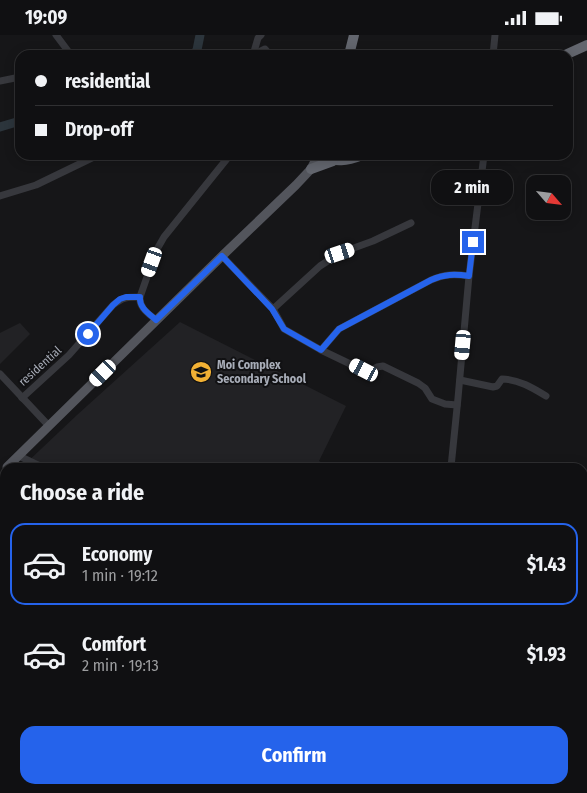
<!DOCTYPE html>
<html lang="en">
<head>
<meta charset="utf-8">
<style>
  :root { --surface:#101012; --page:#1e1e20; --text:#f1f3f6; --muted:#9c9d9f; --line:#303032; --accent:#2563eb }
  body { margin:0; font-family:"Fira Sans Condensed",sans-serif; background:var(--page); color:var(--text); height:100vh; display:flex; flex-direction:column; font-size:19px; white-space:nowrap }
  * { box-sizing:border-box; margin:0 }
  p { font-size:16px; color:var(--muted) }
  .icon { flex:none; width:28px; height:28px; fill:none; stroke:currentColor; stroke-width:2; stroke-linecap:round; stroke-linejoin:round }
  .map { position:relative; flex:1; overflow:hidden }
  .sheet { position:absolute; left:0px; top:428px; width:588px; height:331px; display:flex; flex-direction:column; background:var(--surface); border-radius:15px 15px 0 0; box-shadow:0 2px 12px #0003,0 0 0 1px var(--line) }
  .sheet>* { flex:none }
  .top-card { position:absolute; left:15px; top:15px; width:558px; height:110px; border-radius:15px; box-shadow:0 2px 12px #0003,0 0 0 1px var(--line); display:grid; align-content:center; height:110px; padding:0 20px; background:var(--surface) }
  .needle { width:32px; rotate:118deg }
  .buttons { position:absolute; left:526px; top:140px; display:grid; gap:10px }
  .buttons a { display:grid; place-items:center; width:45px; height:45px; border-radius:10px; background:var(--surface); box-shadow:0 2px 12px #0003,0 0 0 1px var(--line); font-size:25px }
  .end { position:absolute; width:22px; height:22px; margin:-11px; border:6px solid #2563eb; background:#fff; box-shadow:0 0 0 2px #fff }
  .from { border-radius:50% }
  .bubble { position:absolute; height:35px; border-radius:15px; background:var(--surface); box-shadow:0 2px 12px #0003,0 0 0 1px var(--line); font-size:16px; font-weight:700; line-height:35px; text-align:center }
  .car { position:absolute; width:15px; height:30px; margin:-15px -8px; border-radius:6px; box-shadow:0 0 4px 1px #0007; background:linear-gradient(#fff 24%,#345 0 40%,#fff 0 76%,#345 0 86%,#fff 0) }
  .top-card b { display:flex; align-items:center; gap:18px; height:48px; font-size:19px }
  .top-card b+b { border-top:1px solid var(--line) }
  .top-card i { width:12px; height:12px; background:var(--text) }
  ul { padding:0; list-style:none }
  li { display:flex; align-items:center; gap:15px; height:82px; margin:0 10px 8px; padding:0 10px; border:2px solid transparent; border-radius:15px }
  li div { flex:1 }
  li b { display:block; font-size:19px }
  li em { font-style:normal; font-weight:700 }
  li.selected { border-color:var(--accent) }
  li>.icon { width:45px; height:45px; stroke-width:1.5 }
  h2 { padding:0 20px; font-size:22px; line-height:60px }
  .primary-button { display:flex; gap:10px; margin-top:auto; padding:10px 20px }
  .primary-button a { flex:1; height:58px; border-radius:15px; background:var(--accent); color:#fff; font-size:20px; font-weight:700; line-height:58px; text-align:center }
  .status { display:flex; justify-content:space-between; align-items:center; height:35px; padding:0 25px; background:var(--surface); direction:ltr }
  .status svg { height:14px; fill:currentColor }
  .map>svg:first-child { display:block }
</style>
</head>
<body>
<div class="status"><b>19:09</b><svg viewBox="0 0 49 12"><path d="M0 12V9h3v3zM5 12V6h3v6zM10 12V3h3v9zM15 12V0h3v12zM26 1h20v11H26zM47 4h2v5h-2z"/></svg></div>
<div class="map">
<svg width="587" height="758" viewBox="0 0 587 758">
  <defs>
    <pattern id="industrial-furrows" width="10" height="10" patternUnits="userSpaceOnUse" patternTransform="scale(1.25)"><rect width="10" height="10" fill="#222225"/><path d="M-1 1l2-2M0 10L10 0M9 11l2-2" fill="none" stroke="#3f3f43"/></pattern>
  </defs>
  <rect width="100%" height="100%" fill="#161618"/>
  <g fill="#222225">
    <path d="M180,287L346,371L319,426L330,432H22L77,380Z"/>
    <path d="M20,288L30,299L0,329V298Z"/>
    <path d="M5,449V601L0,594V454Z"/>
  </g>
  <path fill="url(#industrial-furrows)" d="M0,594L5,601V733H0Z"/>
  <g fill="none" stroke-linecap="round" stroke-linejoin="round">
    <g stroke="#2c353c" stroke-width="9">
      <path d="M193,20L197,15L200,0"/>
      <path d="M0,92L20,86"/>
      <path d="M582,621L587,620"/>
      <path d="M582,704L587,705"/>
    </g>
    <g stroke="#37383d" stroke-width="7">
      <path d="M56,0L71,20"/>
      <path d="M253,20L258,3L261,0"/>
      <path d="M253,20L265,14L270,20"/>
      <path d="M493,20L495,0"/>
      <path d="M0,46L20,42"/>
      <path d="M0,161L36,150L98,120"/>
      <path d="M222,221L273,274L284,294L321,315L339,294L431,245C445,239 454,239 469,241"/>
      <path d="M273,274L320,231L340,218L373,206L411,188"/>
      <path d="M156,285C148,278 139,273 140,262L156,216L164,202L230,120"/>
      <path d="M321,315L367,337L370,336L377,332L383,331L418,348L425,353L432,364L445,369L457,370"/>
      <path d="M0,339L49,391"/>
      <path d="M460,345L493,352L497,351L502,344C518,344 533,353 546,361"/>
      <path d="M22,363L69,320L113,270C123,262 127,262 140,262"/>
      <path d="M19,421L42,432"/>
      <path d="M451,432L458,363L469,241L484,120"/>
      <path d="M0,733L5,734"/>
      <path d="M187,754L188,758"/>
    </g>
    <path stroke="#53555c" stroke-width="9" d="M7,432L222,221L296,150L311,134L318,120"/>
    <g stroke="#63666e" stroke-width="10">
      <path d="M349,20L354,0"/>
      <path d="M565,20L587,10"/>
      <path d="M320,120C336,128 347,126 362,120"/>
      <path d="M311,134L333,126"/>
    </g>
  </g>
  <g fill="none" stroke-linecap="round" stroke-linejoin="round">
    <path stroke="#2563eb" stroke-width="6" d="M88,299L113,270L120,264L126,262H140C139,272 148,278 156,285L222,221L272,274L284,294L321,315L339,294L431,245C444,239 455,239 469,241L473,207"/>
  </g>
  <defs>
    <g id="school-disc" transform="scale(1.125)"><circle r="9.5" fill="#f2b134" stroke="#111113"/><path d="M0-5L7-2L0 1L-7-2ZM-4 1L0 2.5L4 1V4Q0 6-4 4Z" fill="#111"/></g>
  </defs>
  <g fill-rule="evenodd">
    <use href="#school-disc" x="201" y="337"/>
  </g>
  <g text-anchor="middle" stroke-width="4" stroke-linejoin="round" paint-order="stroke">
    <g font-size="12" font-weight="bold" fill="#a8adb8" stroke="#111113" text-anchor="start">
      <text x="217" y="334">Moi Complex<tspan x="217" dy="14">Secondary School</tspan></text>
    </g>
    <g font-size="12" fill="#a8adb8" stroke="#111113">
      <text transform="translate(40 331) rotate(-42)" y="4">residential</text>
    </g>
  </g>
</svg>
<div class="buttons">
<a><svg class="needle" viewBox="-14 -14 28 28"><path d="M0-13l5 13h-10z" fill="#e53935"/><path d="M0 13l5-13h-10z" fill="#9c9d9f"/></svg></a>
</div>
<i class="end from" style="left:88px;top:299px"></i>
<i class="end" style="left:473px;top:207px"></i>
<div class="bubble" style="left:431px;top:135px;width:82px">2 min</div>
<i class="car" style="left:340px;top:218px;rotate:72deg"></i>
<i class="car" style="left:152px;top:227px;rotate:200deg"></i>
<i class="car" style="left:463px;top:310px;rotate:185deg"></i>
<i class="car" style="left:364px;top:335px;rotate:297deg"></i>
<i class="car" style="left:103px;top:338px;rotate:225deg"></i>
<div class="top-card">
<b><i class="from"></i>residential</b>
<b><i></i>Drop-off</b>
</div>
<section class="sheet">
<h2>Choose a ride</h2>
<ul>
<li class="selected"><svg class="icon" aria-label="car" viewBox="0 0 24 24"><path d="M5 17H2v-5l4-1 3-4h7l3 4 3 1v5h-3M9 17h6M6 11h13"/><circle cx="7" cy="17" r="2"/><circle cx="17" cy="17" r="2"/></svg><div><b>Economy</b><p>1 min · 19:12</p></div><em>$1.43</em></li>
<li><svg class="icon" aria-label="car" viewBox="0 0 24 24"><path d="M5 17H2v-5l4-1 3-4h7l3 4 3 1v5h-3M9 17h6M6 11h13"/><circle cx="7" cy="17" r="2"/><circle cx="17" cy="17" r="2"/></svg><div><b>Comfort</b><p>2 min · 19:13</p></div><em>$1.93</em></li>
</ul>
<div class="primary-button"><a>Confirm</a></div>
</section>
</div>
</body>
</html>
